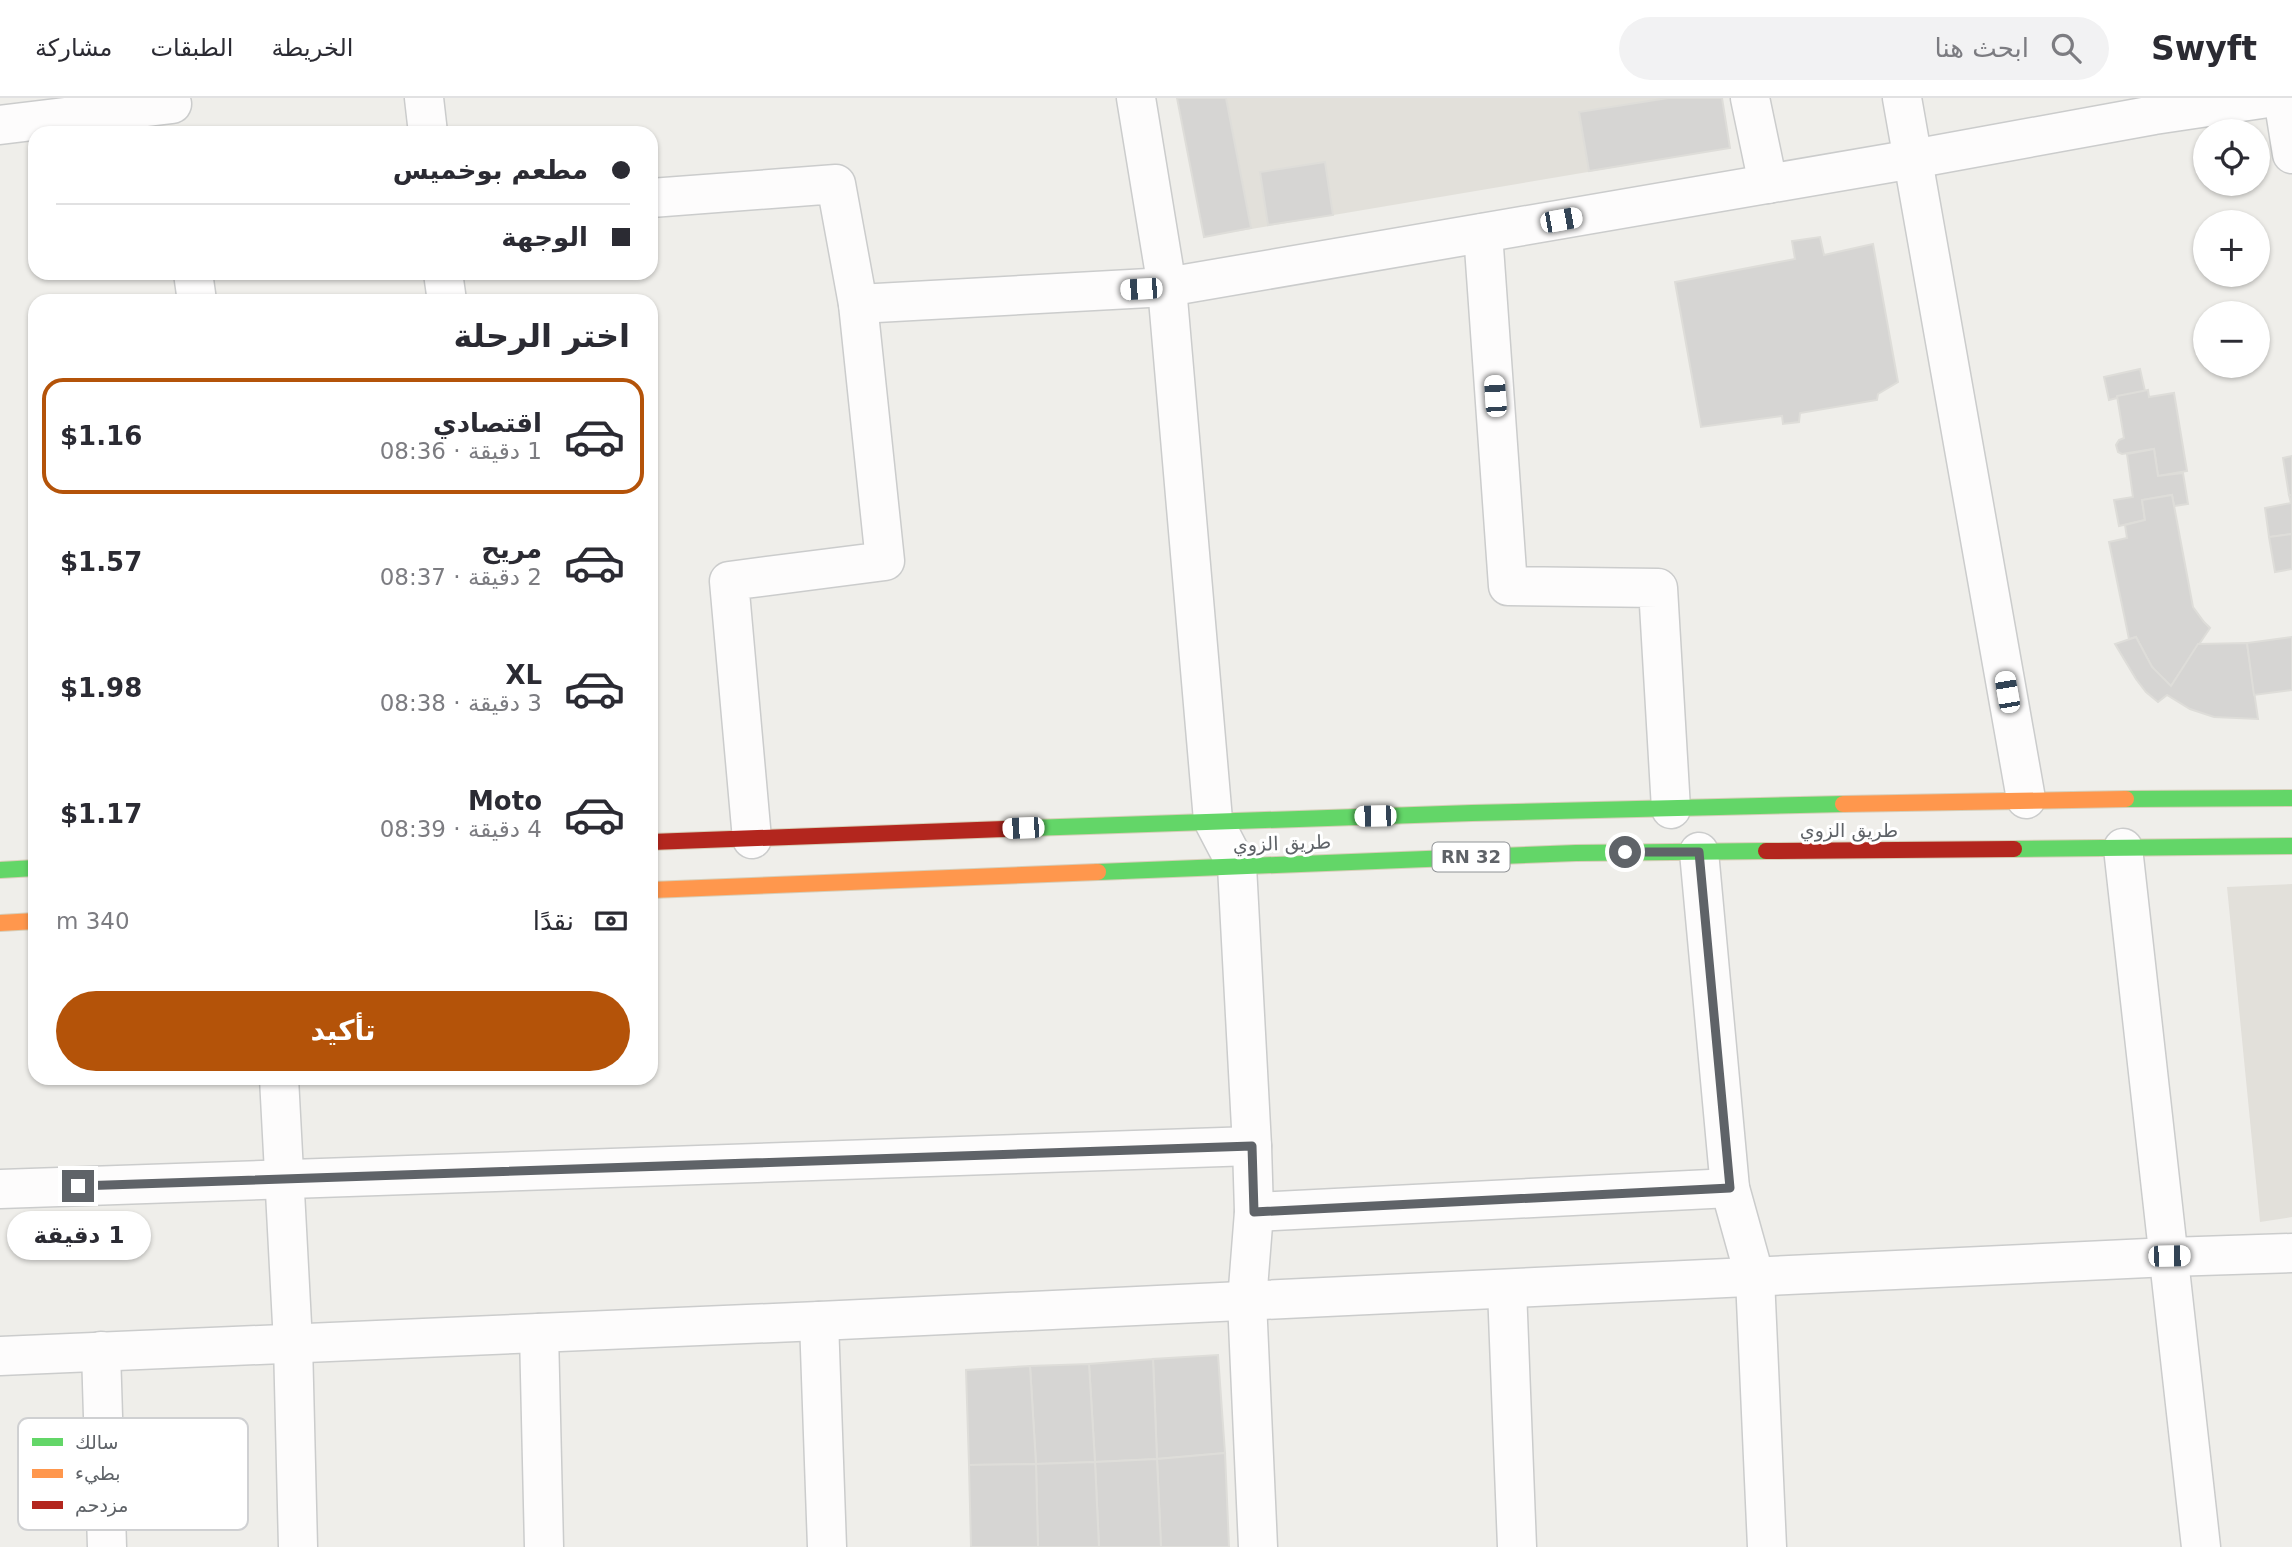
<!DOCTYPE html>
<html lang="ar">
<head>
<meta charset="utf-8">
<style>
  :root { --surface:#fff; --page:#f2f2f3; --text:#2b2b33; --muted:#7c7c81; --line:#e1e1e2; --accent:#b45309 }
  body { margin:0; font-family:"DejaVu Sans",Cairo,sans-serif; background:var(--page); color:var(--text); direction:rtl; height:100vh; display:flex; flex-direction:column; font-size:26px; white-space:nowrap }
  * { box-sizing:border-box; margin:0 }
  p { font-size:23px; color:var(--muted) }
  .icon { flex:none; width:38px; height:38px; fill:none; stroke:currentColor; stroke-width:2; stroke-linecap:round; stroke-linejoin:round }
  .map { position:relative; flex:1; overflow:hidden; direction:ltr }
  .details { position:absolute; left:28px; top:196px; width:630px; height:791px; display:flex; flex-direction:column; background:var(--surface); border-radius:21px; box-shadow:0 2px 5px #0004; direction:rtl }
  .details>* { flex:none }
  .banner { position:absolute; left:28px; top:28px; width:630px; height:154px; border-radius:21px; box-shadow:0 2px 5px #0004; direction:rtl; display:grid; align-content:center; height:154px; padding:0 28px; background:var(--surface) }
  .fabs { position:absolute; left:2193px; top:21px; display:grid; gap:14px }
  .fabs a { display:grid; place-items:center; width:77px; height:77px; border-radius:50%; background:var(--surface); box-shadow:0 2px 5px #0004; font-size:35px }
  .end { position:absolute; width:32px; height:32px; margin:-16px; border:9px solid #5f6368; background:#fff; box-shadow:0 0 0 4px #fff }
  .from { border-radius:50% }
  .bubble { position:absolute; height:49px; border-radius:24px; background:var(--surface); box-shadow:0 2px 5px #0004; font-size:23px; font-weight:600; line-height:49px; text-align:center; direction:rtl }
  .car { position:absolute; width:21px; height:42px; margin:-21px -10px; border-radius:9px; box-shadow:0 0 5px 2px #0007; background:linear-gradient(#fff 24%,#345 0 40%,#fff 0 76%,#345 0 86%,#fff 0) }
  .banner b { display:flex; align-items:center; gap:24px; height:66px; font-size:26px }
  .banner b+b { border-top:2px solid var(--line) }
  .banner i { width:18px; height:18px; background:var(--text) }
  ul { padding:0; list-style:none }
  li { display:flex; align-items:center; gap:21px; height:116px; margin:0 14px 10px; padding:0 14px; border:4px solid transparent; border-radius:21px }
  li div { flex:1 }
  li b { display:block; font-size:26px }
  li em { font-style:normal; font-weight:600 }
  li.current { border-color:var(--accent) }
  li>.icon { width:63px; height:63px; stroke-width:1.5 }
  h2 { padding:0 28px; font-size:32px; line-height:84px }
  .pay { display:flex; align-items:center; gap:18px; height:77px; padding:0 28px; font-size:26px }
  .pay p { margin-inline-start:auto }
  .primary-button { display:flex; gap:14px; margin-top:auto; padding:14px 28px }
  .primary-button a { flex:1; height:80px; border-radius:42px; background:var(--accent); color:#fff; font-size:28px; font-weight:600; line-height:80px; text-align:center }
  header { display:flex; align-items:center; gap:42px; box-sizing:border-box; height:98px; padding:0 35px; background:var(--surface); border-bottom:2px solid var(--line) }
  header strong { font-size:33px }
  nav { display:flex; gap:38px; margin-inline-start:auto; font-size:24px }
  .search { width:490px; height:63px; background:var(--page); display:flex; align-items:center; gap:18px; box-sizing:border-box; padding:0 24px; border-radius:38px; color:var(--muted); font-size:26px }
  .map>svg:first-child { display:block }
</style>
</head>
<body>
<header>
<strong>Swyft</strong>
<div class="search"><svg class="icon" aria-label="search" viewBox="0 0 24 24"><circle cx="10" cy="10" r="6"/><path d="M15 15l6 6"/></svg>ابحث هنا</div>
<nav><a>الخريطة</a><a>الطبقات</a><a>مشاركة</a></nav>
</header>
<div class="map">
<svg width="2292" height="1449" viewBox="0 0 2292 1449">
  <rect width="100%" height="100%" fill="#efeeea"/>
  <g fill="#e2e0da">
    <path d="M1177,0H1722L1730,50L1204,139Z"/>
    <path d="M2292,786V1119L2260,1124L2227,789Z"/>
  </g>
  <g fill="#d6d5d3" stroke="#deddd9" stroke-width="2">
    <path d="M1177,0H1226L1251,130L1204,139Z"/>
    <path d="M1668,0H1722L1730,50L1589,73L1579,14Z"/>
    <path d="M1325,64L1333,117L1268,127L1260,74Z"/>
    <path d="M1820,139L1824,157L1873,146L1898,284L1878,296L1877,302L1800,315L1799,324L1783,326L1782,318L1701,329L1675,184L1795,161L1792,143Z"/>
    <path d="M2140,271L2145,293L2109,302L2104,279Z"/>
    <path d="M2148,292L2149,299L2174,295L2187,373L2158,378L2154,351L2122,356L2118,354L2116,347L2119,342L2124,340L2117,298Z"/>
    <path d="M2154,351L2158,378L2183,375L2188,406L2174,408L2172,397L2142,402L2145,422L2119,428L2114,402L2133,399L2127,356Z"/>
    <path d="M2292,358V397H2289L2283,360Z"/>
    <path d="M2172,397L2193,509L2204,524L2210,530L2171,588L2152,569L2136,539L2129,541L2109,444L2127,440L2125,427L2145,422L2142,402Z"/>
    <path d="M2289,397H2292V436L2269,439L2265,410L2291,405Z"/>
    <path d="M2292,436V471L2275,474L2269,439Z"/>
    <path d="M2136,539L2152,569L2171,588L2198,546L2247,545L2258,621L2214,619L2190,611L2167,597L2158,604L2146,594L2136,581L2115,546Z"/>
    <path d="M2292,539V592L2254,597L2247,545Z"/>
    <path d="M1218,1257L1225,1355L1157,1361L1153,1261Z"/>
    <path d="M1153,1261L1157,1361L1095,1364L1089,1266Z"/>
    <path d="M1089,1266L1095,1364L1036,1366L1030,1268Z"/>
    <path d="M1030,1268L1036,1366L969,1367L966,1272Z"/>
    <path d="M1225,1355L1229,1449H1161L1157,1361Z"/>
    <path d="M1157,1361L1161,1449H1099L1095,1364Z"/>
    <path d="M1095,1364L1099,1449H1038L1036,1366Z"/>
    <path d="M1036,1366L1038,1449H971L969,1367Z"/>
  </g>
  <g fill="none" stroke-linecap="round" stroke-linejoin="round">
    <g stroke="#cbcccc" stroke-width="41">
      <g id="street">
        <path d="M424,0L428,35"/>
        <path d="M1136,0L1167,189L1213,722L1237,768L1252,1048L1254,1114L1247,1203L1258,1449"/>
        <path d="M1750,0L1768,86"/>
        <path d="M1902,0L2026,701"/>
        <path d="M2283,0L2292,56"/>
        <path d="M0,27L172,6"/>
        <path d="M651,100L836,86L858,206L885,463L729,483L752,741"/>
        <path d="M1483,135L1508,488L1658,490L1671,711"/>
        <path d="M193,175L197,203"/>
        <path d="M443,175L447,203"/>
        <path d="M858,206L1167,189L1913,61L2154,17L2268,0"/>
        <path d="M2123,750L2201,1449"/>
        <path d="M1699,754L1730,1090L1755,1180L1767,1449"/>
        <path d="M279,980L293,1245L298,1449"/>
        <path d="M0,1091L1252,1048"/>
        <path d="M1254,1114L1730,1090"/>
        <path d="M1507,1191L1517,1449"/>
        <path d="M819,1223L827,1449"/>
        <path d="M539,1235L544,1449"/>
        <path d="M101,1253L107,1449"/>
        <path d="M0,1258L819,1223L2169,1159L2292,1155"/>
      </g>
    </g>
    <g stroke="#d7ceb8" stroke-width="18">
      <g id="fast">
        <path d="M2126,701L2292,700"/>
        <path d="M1004,731L1472,715L1843,706"/>
        <path d="M2014,751L2292,748"/>
        <path d="M0,772L35,770"/>
        <path d="M1098,774L1576,755L1766,753"/>
      </g>
    </g>
    <g stroke="#d7ceb8" stroke-width="18">
      <g id="slow">
        <path d="M1843,706L2126,701"/>
        <path d="M651,792L1098,774"/>
        <path d="M0,825L35,823"/>
      </g>
    </g>
    <g stroke="#d7ceb8" stroke-width="18">
      <g id="jam">
        <path d="M651,744L1004,731"/>
        <path d="M1766,753L2014,751"/>
      </g>
    </g>
    <use href="#street" stroke="#fdfcfc" stroke-width="38"/>
    <use href="#fast" stroke="#63d668" stroke-width="16"/>
    <use href="#slow" stroke="#ff974d" stroke-width="16"/>
    <use href="#jam" stroke="#b3261e" stroke-width="16"/>
  </g>
  <g fill="none" stroke-linecap="round" stroke-linejoin="round">
    <path stroke="#5f6368" stroke-width="9" d="M78,1088L1252,1048L1254,1114L1730,1090L1699,754H1625"/>
  </g>
  <g text-anchor="middle" stroke-width="6" stroke-linejoin="round" paint-order="stroke">
    <rect fill="#fff" stroke="#8f9295" stroke-width="2" x="1432.5" y="744.5" width="77" height="29" rx="5"/>
    <g font-size="18" font-weight="bold" fill="#5f6368">
      <text x="1471" y="765">RN 32</text>
    </g>
    <g font-size="19" fill="#5f6368" stroke="#fff">
      <text x="1849" y="739">طريق الزوي</text>
      <text transform="translate(1282 745) rotate(-2)" y="7">طريق الزوي</text>
    </g>
  </g>
  <rect x="18" y="1320" width="230" height="112" rx="10" fill="#fff" stroke="#cfd0d2" stroke-width="2"/>
  <rect x="32" y="1340" width="31" height="8" fill="#63d668"/>
  <rect x="32" y="1371" width="31" height="9" fill="#ff974d"/>
  <rect x="32" y="1403" width="31" height="8" fill="#b3261e"/>
  <g font-size="19" fill="#5f6368">
    <text x="75" y="1351">سالك</text>
    <text x="75" y="1382">بطيء</text>
    <text x="75" y="1414">مزدحم</text>
  </g>
</svg>
<div class="fabs">
<a><svg class="icon" aria-label="locate" viewBox="0 0 24 24"><circle cx="12" cy="12" r="6"/><path d="M12 2v4M12 18v4M2 12h4M18 12h4"/></svg></a>
<a>+</a>
<a>−</a>
</div>
<i class="end from" style="left:1625px;top:754px"></i>
<i class="end" style="left:78px;top:1088px"></i>
<div class="bubble" style="left:7px;top:1113px;width:144px">1 دقيقة</div>
<i class="car" style="left:1561px;top:122px;rotate:80deg"></i>
<i class="car" style="left:1141px;top:191px;rotate:267deg"></i>
<i class="car" style="left:1495px;top:298px;rotate:356deg"></i>
<i class="car" style="left:2007px;top:594px;rotate:350deg"></i>
<i class="car" style="left:1375px;top:718px;rotate:269deg"></i>
<i class="car" style="left:1023px;top:730px;rotate:268deg"></i>
<i class="car" style="left:2169px;top:1158px;rotate:89deg"></i>
<div class="banner">
<b><i class="from"></i>مطعم بوخميس</b>
<b><i></i>الوجهة</b>
</div>
<section class="details">
<h2>اختر الرحلة</h2>
<ul>
<li class="current"><svg class="icon" aria-label="car" viewBox="0 0 24 24"><path d="M5 17H2v-5l4-1 3-4h7l3 4 3 1v5h-3M9 17h6M6 11h13"/><circle cx="7" cy="17" r="2"/><circle cx="17" cy="17" r="2"/></svg><div><b>اقتصادي</b><p>1 دقيقة · 08:36</p></div><em>$1.16</em></li>
<li><svg class="icon" aria-label="car" viewBox="0 0 24 24"><path d="M5 17H2v-5l4-1 3-4h7l3 4 3 1v5h-3M9 17h6M6 11h13"/><circle cx="7" cy="17" r="2"/><circle cx="17" cy="17" r="2"/></svg><div><b>مريح</b><p>2 دقيقة · 08:37</p></div><em>$1.57</em></li>
<li><svg class="icon" aria-label="car" viewBox="0 0 24 24"><path d="M5 17H2v-5l4-1 3-4h7l3 4 3 1v5h-3M9 17h6M6 11h13"/><circle cx="7" cy="17" r="2"/><circle cx="17" cy="17" r="2"/></svg><div><b>XL</b><p>3 دقيقة · 08:38</p></div><em>$1.98</em></li>
<li><svg class="icon" aria-label="car" viewBox="0 0 24 24"><path d="M5 17H2v-5l4-1 3-4h7l3 4 3 1v5h-3M9 17h6M6 11h13"/><circle cx="7" cy="17" r="2"/><circle cx="17" cy="17" r="2"/></svg><div><b>Moto</b><p>4 دقيقة · 08:39</p></div><em>$1.17</em></li>
</ul>
<div class="pay"><svg class="icon" aria-label="cash" viewBox="0 0 24 24"><path d="M3 7h18v10H3z"/><circle cx="12" cy="12" r="2"/></svg>نقدًا<p>340 m</p></div>
<div class="primary-button"><a>تأكيد</a></div>
</section>
</div>
</body>
</html>
